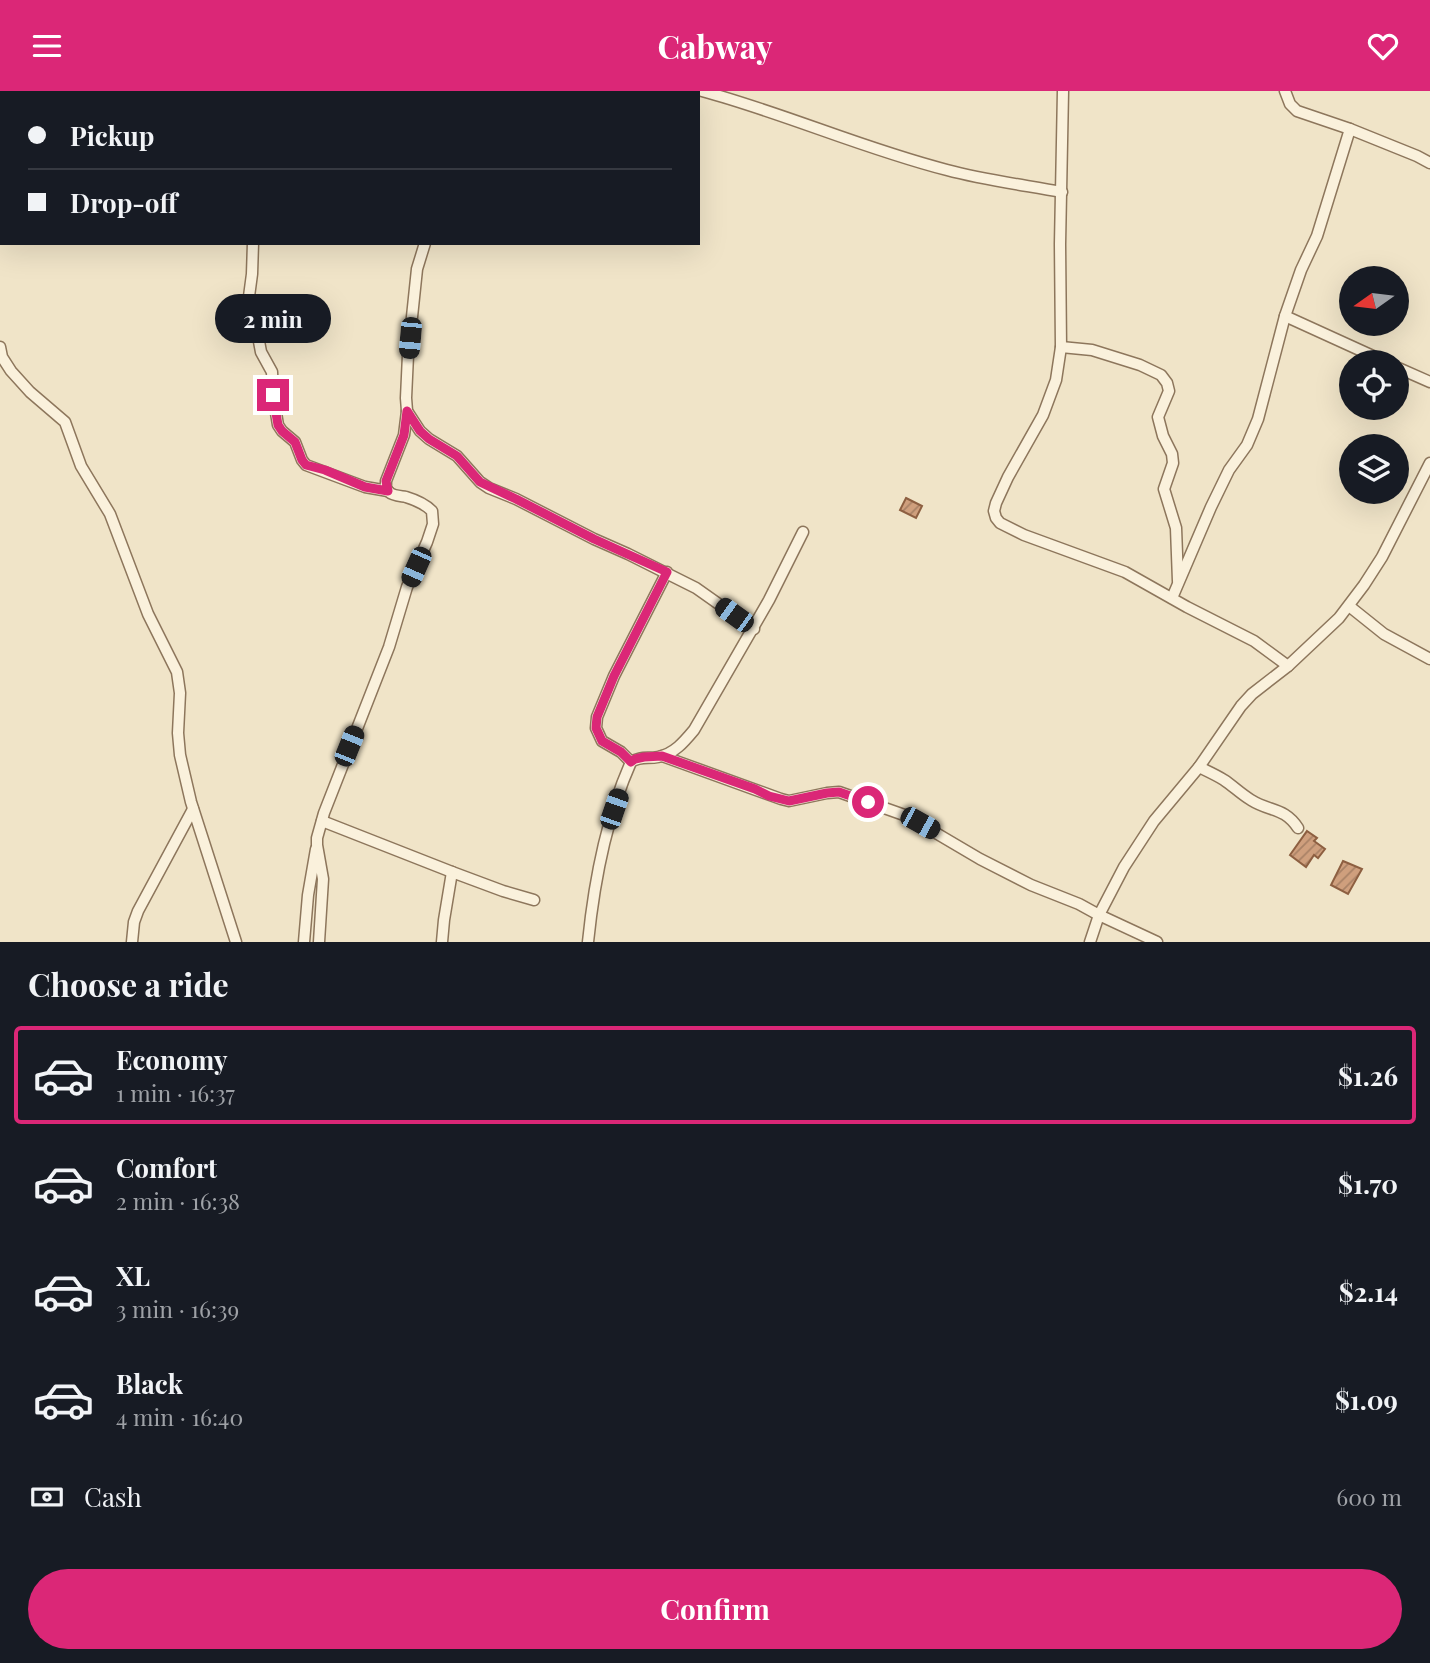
<!DOCTYPE html>
<html lang="en">
<head>
<meta charset="utf-8">
<style>
  :root { --surface:#171b24; --page:#242831; --text:#f1f3f6; --muted:#9ea1a6; --line:#363941; --accent:#db2777 }
  body { margin:0; font-family:"Playfair Display",serif; background:var(--page); color:var(--text); height:100vh; display:flex; flex-direction:column; font-size:26px; white-space:nowrap }
  * { box-sizing:border-box; margin:0 }
  p { font-size:23px; color:var(--muted) }
  .icon { flex:none; width:38px; height:38px; fill:none; stroke:currentColor; stroke-width:2; stroke-linecap:round; stroke-linejoin:round }
  .map { position:relative; height:851px; overflow:hidden }
  .panel { display:flex; flex-direction:column; background:var(--surface); flex:1 }
  .panel>* { flex:none }
  .hud { position:absolute; left:0px; top:0px; width:700px; height:154px; box-shadow:0 7px 28px #0002; display:grid; align-content:center; height:154px; padding:0 28px; background:var(--surface) }
  .needle { width:46px; rotate:256deg }
  .buttons { position:absolute; left:1339px; top:175px; display:grid; gap:14px }
  .buttons a { display:grid; place-items:center; width:70px; height:70px; border-radius:50%; background:var(--surface); box-shadow:0 7px 28px #0002; font-size:35px }
  .end { position:absolute; width:32px; height:32px; margin:-16px; border:9px solid #db2777; background:#fff; box-shadow:0 0 0 4px #fff }
  .from { border-radius:50% }
  .bubble { position:absolute; height:49px; border-radius:24px; background:var(--surface); box-shadow:0 7px 28px #0002; font-size:23px; font-weight:700; line-height:49px; text-align:center }
  .car { position:absolute; width:21px; height:42px; margin:-21px -10px; border-radius:9px; box-shadow:0 0 5px 2px #0007; background:linear-gradient(#222 24%,#8ab4d8 0 40%,#222 0 76%,#8ab4d8 0 86%,#222 0) }
  .hud b { display:flex; align-items:center; gap:24px; height:66px; font-size:26px }
  .hud b+b { border-top:2px solid var(--line) }
  .hud i { width:18px; height:18px; background:var(--text) }
  ul { padding:0; list-style:none }
  li { display:flex; align-items:center; gap:21px; height:98px; margin:0 14px 10px; padding:0 14px; border:4px solid transparent; border-radius:7px }
  li div { flex:1 }
  li b { display:block; font-size:26px }
  li em { font-style:normal; font-weight:700 }
  li.selected { border-color:var(--accent) }
  li>.icon { width:63px; height:63px; stroke-width:1.5 }
  h2 { padding:0 28px; font-size:32px; line-height:84px }
  .pay { display:flex; align-items:center; gap:18px; height:77px; padding:0 28px; font-size:26px }
  .pay p { margin-inline-start:auto }
  .action { display:flex; gap:14px; margin-top:auto; padding:14px 28px }
  .action a { flex:1; height:80px; border-radius:42px; background:var(--accent); color:#fff; font-size:28px; font-weight:700; line-height:80px; text-align:center }
  header { display:flex; justify-content:space-between; align-items:center; height:91px; padding:0 28px; background:var(--accent); color:#fff; font-size:32px; font-weight:700 }
  .map>svg:first-child { display:block }
</style>
</head>
<body>
<header><svg class="icon" aria-label="menu" viewBox="0 0 24 24"><path d="M4 6h16M4 12h16M4 18h16"/></svg>Cabway<svg class="icon" aria-label="heart" viewBox="0 0 24 24"><path d="M12 20l-8-8c-3-5 5-10 8-4 3-6 11-1 8 4z"/></svg></header>
<div class="map">
<svg width="1430" height="851" viewBox="0 0 1430 851">
  <defs>
    <pattern id="building-hatch" width="6" height="6" patternUnits="userSpaceOnUse" patternTransform="scale(1.75)"><rect width="6" height="6" fill="#cf9f7d"/><path d="M-1 1l2-2M0 6l6-6M5 7l2-2" fill="none" stroke="#a98266"/></pattern>
  </defs>
  <rect width="100%" height="100%" fill="#f0e4c8"/>
  <g fill="url(#building-hatch)" stroke="#8d5f41" stroke-width="2">
    <path d="M906,407L922,415L916,427L900,419Z"/>
    <path d="M1307,740L1317,747L1314,750L1325,758L1318,767L1314,764L1306,776L1290,764Z"/>
    <path d="M1343,770L1362,778L1348,803L1331,794Z"/>
  </g>
  <g fill="none" stroke-linecap="round" stroke-linejoin="round">
    <g stroke="#8d765c" stroke-width="13">
      <g id="minor">
        <path d="M702,0C784,22 864,58 947,79C984,89 1024,94 1062,101"/>
        <path d="M1063,0L1060,153L1061,256L1056,289L1043,324L1008,386L996,412L994,420L996,427L1000,432L1024,444L1125,481L1187,516L1254,550L1288,575"/>
        <path d="M1285,0L1290,13L1297,20L1350,38L1417,65L1430,72"/>
        <path d="M233,2V0"/>
        <path d="M448,2V0"/>
        <path d="M253,152L252,183L248,213L249,224L258,245L261,261L272,281L273,304L278,334L282,340L295,351L302,369L306,374L365,396L388,400"/>
        <path d="M425,152L417,178L408,264L406,307L407,320L420,340L429,348L457,365L480,391L489,397L516,408L594,448L628,463L696,497L754,538"/>
        <path d="M1285,225L1386,271"/>
        <path d="M0,256L2,266L11,280L30,301L65,331L81,375L110,423L148,523L177,581L180,602L178,642L180,664L191,711L236,851"/>
        <path d="M1061,256L1092,259L1140,274L1161,284L1167,292L1169,300L1158,326L1163,345L1172,363L1173,372L1164,398L1176,437L1178,490"/>
        <path d="M1396,276L1430,291"/>
        <path d="M1172,507L1211,416L1229,379L1247,354L1258,328L1285,225L1301,179L1317,145L1350,38"/>
        <path d="M1349,515L1384,543L1430,568"/>
        <path d="M662,665L781,708L789,710L827,702L839,701L907,725L980,768L1031,794L1079,813L1099,824L1157,851"/>
        <path d="M631,671L621,661L602,650L596,637L597,626L614,585L667,481"/>
        <path d="M1199,676C1207,680 1216,684 1224,689C1233,695 1241,703 1251,709C1270,721 1284,716 1298,737"/>
        <path d="M322,730L452,781L503,800L534,809"/>
        <path d="M132,851L134,831L138,820L193,718"/>
        <path d="M304,851L308,804L316,758"/>
        <path d="M319,851L323,788L317,754V747L324,722L389,556L407,496L427,451L433,433L432,420C425,413 416,409 406,406C401,405 393,405 389,401C385,397 386,395 386,390L404,344L407,320"/>
        <path d="M442,851L444,829L452,781"/>
        <path d="M588,851C594,792 607,725 631,671C640,665 648,668 658,666C674,663 684,651 694,639L769,509L803,441"/>
        <path d="M1090,851L1099,824L1124,776L1154,730L1199,676L1241,615L1252,603L1288,575L1339,527L1364,494L1382,466L1430,372"/>
      </g>
    </g>
    <use href="#minor" stroke="#faf1dc" stroke-width="10"/>
  </g>
  <g fill="none" stroke-linecap="round" stroke-linejoin="round">
    <path stroke="#db2777" stroke-width="9" d="M273,304L278,334L282,340L295,351L302,369L306,374L325,379L365,396L388,400L386,390L404,344L407,320L420,340L429,348L457,365L480,391L516,408L594,448L667,481L614,585L597,626L596,637L602,650L621,661L631,671L635,668L644,666L662,665L755,698L769,705L789,710L827,702L839,701L868,711"/>
  </g>
</svg>
<div class="buttons">
<a><svg class="needle" viewBox="-14 -14 28 28"><path d="M0-13l5 13h-10z" fill="#e53935"/><path d="M0 13l5-13h-10z" fill="#9ea1a6"/></svg></a>
<a><svg class="icon" aria-label="locate" viewBox="0 0 24 24"><circle cx="12" cy="12" r="6"/><path d="M12 2v4M12 18v4M2 12h4M18 12h4"/></svg></a>
<a><svg class="icon" aria-label="layers" viewBox="0 0 24 24"><path d="M12 4l9 5-9 5-9-5zM3 14l9 5 9-5"/></svg></a>
</div>
<i class="end from" style="left:868px;top:711px"></i>
<i class="end" style="left:273px;top:304px"></i>
<div class="bubble" style="left:215px;top:203px;width:116px">2 min</div>
<i class="car" style="left:410px;top:247px;rotate:185deg"></i>
<i class="car" style="left:416px;top:476px;rotate:204deg"></i>
<i class="car" style="left:734px;top:524px;rotate:306deg"></i>
<i class="car" style="left:349px;top:655px;rotate:22deg"></i>
<i class="car" style="left:614px;top:718px;rotate:19deg"></i>
<i class="car" style="left:920px;top:732px;rotate:119deg"></i>
<div class="hud">
<b><i class="from"></i>Pickup</b>
<b><i></i>Drop-off</b>
</div>
</div>
<section class="panel">
<h2>Choose a ride</h2>
<ul>
<li class="selected"><svg class="icon" aria-label="car" viewBox="0 0 24 24"><path d="M5 17H2v-5l4-1 3-4h7l3 4 3 1v5h-3M9 17h6M6 11h13"/><circle cx="7" cy="17" r="2"/><circle cx="17" cy="17" r="2"/></svg><div><b>Economy</b><p>1 min · 16:37</p></div><em>$1.26</em></li>
<li><svg class="icon" aria-label="car" viewBox="0 0 24 24"><path d="M5 17H2v-5l4-1 3-4h7l3 4 3 1v5h-3M9 17h6M6 11h13"/><circle cx="7" cy="17" r="2"/><circle cx="17" cy="17" r="2"/></svg><div><b>Comfort</b><p>2 min · 16:38</p></div><em>$1.70</em></li>
<li><svg class="icon" aria-label="car" viewBox="0 0 24 24"><path d="M5 17H2v-5l4-1 3-4h7l3 4 3 1v5h-3M9 17h6M6 11h13"/><circle cx="7" cy="17" r="2"/><circle cx="17" cy="17" r="2"/></svg><div><b>XL</b><p>3 min · 16:39</p></div><em>$2.14</em></li>
<li><svg class="icon" aria-label="car" viewBox="0 0 24 24"><path d="M5 17H2v-5l4-1 3-4h7l3 4 3 1v5h-3M9 17h6M6 11h13"/><circle cx="7" cy="17" r="2"/><circle cx="17" cy="17" r="2"/></svg><div><b>Black</b><p>4 min · 16:40</p></div><em>$1.09</em></li>
</ul>
<div class="pay"><svg class="icon" aria-label="cash" viewBox="0 0 24 24"><path d="M3 7h18v10H3z"/><circle cx="12" cy="12" r="2"/></svg>Cash<p>600 m</p></div>
<div class="action"><a>Confirm</a></div>
</section>
</body>
</html>
